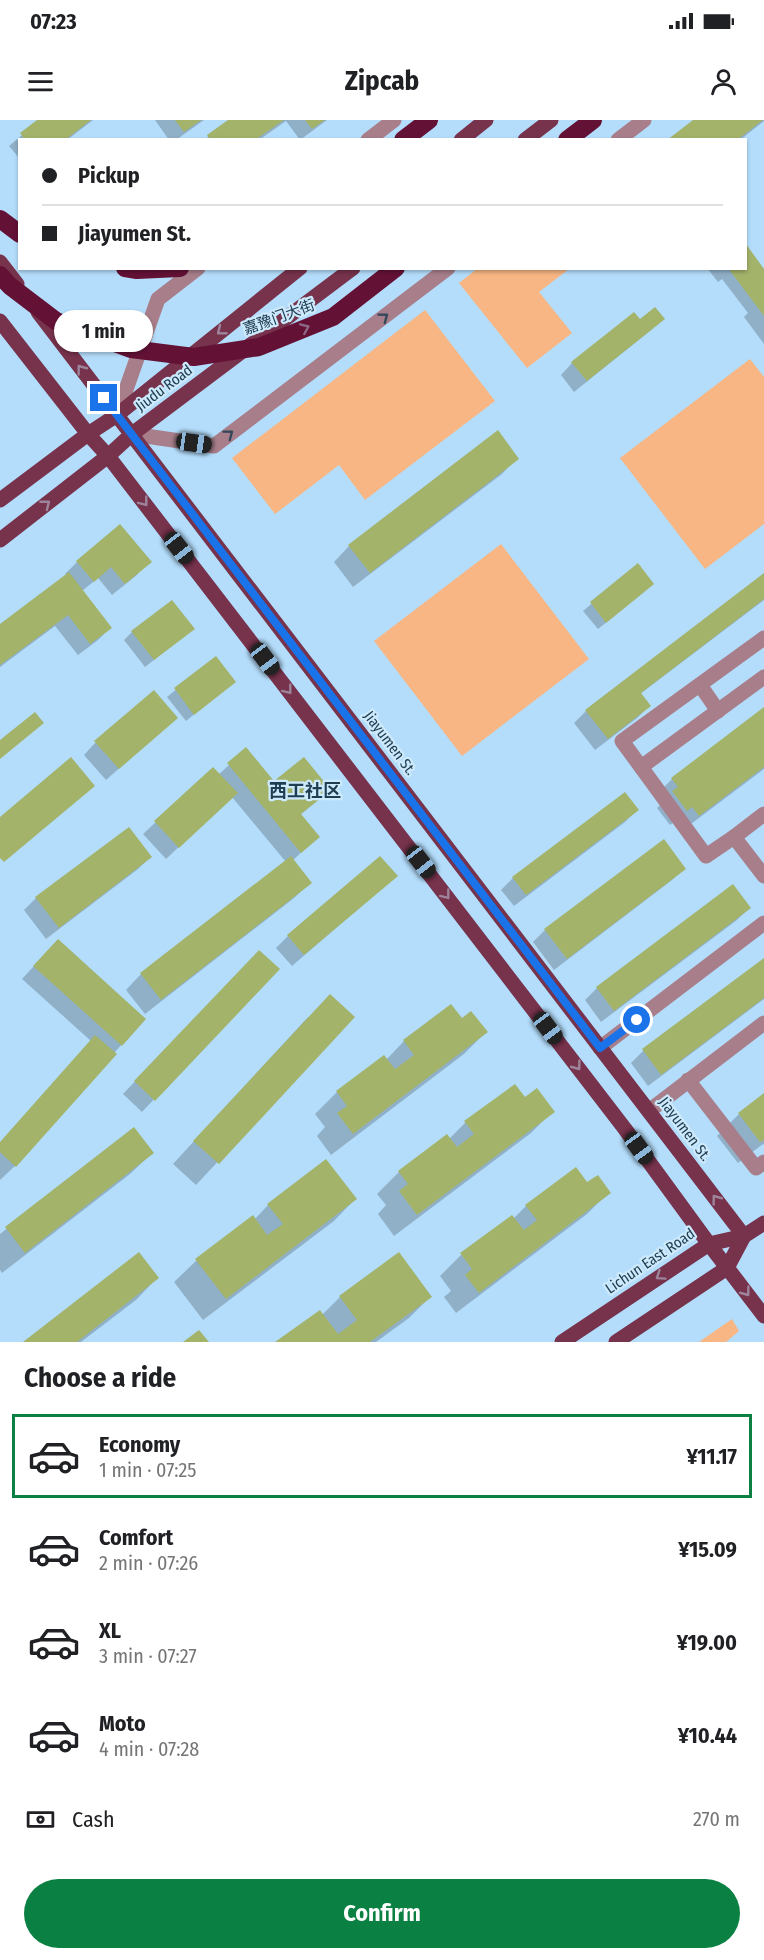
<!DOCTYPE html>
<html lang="en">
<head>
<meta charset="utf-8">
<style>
  :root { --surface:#fff; --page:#f2f2f2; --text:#202124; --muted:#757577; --line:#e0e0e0; --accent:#0b8043 }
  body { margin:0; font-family:"Fira Sans Condensed","Noto Sans SC",sans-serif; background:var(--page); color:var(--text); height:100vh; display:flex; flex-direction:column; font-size:22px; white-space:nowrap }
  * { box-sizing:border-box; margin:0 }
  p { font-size:20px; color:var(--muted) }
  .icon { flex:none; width:33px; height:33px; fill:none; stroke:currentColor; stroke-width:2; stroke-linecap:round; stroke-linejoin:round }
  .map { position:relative; height:1222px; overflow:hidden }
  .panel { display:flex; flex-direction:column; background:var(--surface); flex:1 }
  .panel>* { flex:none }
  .banner { position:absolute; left:18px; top:18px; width:729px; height:132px; border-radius:0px; box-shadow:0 2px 4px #0004; display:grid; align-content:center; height:132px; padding:0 24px; background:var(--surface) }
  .end { position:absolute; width:27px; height:27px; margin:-14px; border:8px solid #1a73e8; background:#fff; box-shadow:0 0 0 3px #fff }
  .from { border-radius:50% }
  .bubble { position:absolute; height:42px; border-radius:21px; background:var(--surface); box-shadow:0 2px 4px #0004; font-size:20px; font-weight:700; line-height:42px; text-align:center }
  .car { position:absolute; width:18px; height:36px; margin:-18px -9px; border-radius:8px; box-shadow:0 0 4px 2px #0007; background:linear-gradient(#222 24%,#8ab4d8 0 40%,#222 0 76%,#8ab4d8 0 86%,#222 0) }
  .banner b { display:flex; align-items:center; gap:21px; height:57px; font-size:22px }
  .banner b+b { border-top:2px solid var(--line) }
  .banner i { width:15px; height:15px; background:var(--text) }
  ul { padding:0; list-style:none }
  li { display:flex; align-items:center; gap:18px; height:84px; margin:0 12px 9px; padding:0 12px; border:3px solid transparent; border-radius:0px }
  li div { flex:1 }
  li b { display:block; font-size:22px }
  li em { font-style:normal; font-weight:700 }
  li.selected { border-color:var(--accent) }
  li>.icon { width:54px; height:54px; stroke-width:1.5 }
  h2 { padding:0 24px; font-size:27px; line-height:72px }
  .pay { display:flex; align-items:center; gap:15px; height:66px; padding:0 24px; font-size:22px }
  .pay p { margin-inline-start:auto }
  .button { display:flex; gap:12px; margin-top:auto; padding:12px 24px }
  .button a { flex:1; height:69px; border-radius:36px; background:var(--accent); color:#fff; font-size:24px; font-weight:700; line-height:69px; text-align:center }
  .status { display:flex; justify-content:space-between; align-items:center; height:42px; padding:0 30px; background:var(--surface); direction:ltr }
  .status svg { height:16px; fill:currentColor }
  header { display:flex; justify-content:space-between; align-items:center; height:78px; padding:0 24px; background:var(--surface); font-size:27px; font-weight:700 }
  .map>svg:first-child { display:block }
</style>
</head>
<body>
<div class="status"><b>07:23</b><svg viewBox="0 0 49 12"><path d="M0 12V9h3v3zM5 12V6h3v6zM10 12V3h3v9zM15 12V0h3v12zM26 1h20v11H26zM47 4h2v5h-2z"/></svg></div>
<header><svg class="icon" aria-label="menu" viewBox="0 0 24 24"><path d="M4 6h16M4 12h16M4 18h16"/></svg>Zipcab<svg class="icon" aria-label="person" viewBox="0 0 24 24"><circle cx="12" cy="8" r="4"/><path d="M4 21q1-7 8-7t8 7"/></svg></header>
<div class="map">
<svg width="764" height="1222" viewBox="0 0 764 1222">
  <rect width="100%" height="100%" fill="#b4ddfb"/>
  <g fill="#f7b683">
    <path d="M478,148L569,149L539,172L572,213L527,248L459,163Z"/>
    <path d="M425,190L495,281L365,380L339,345L275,394L232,338Z"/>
    <path d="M750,239L764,257V404L705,449L620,338Z"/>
    <path d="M501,424L589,539L462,636L374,521Z"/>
    <path d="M732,1199L739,1211L726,1222H699Z"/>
  </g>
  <g fill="#0003">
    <path d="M40,0H93L67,20H20V39L9,26Z"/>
    <path d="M155,0H204L176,20H169Z"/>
    <path d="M231,0H327L300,20L286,1L259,20H204Z"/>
    <path d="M695,0H764V1L740,20H669Z"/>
    <path d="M746,127L764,151V224L744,197L748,193L722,159L718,162L707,148H746Z"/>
    <path d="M663,198L651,210L574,272L561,255L572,243L640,201Z"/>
    <path d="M517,338L502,354L353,467L334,442L349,426Z"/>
    <path d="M120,406L138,454L112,475L98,458L82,471L110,508L98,520L78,535L55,506L0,547V505L67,455L65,454L77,442Z"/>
    <path d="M637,445L644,472L598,509L583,491Z"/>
    <path d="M764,455V480L640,574L649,586L637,598L595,630L574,603L586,591Z"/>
    <path d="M193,509L145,547L124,520L132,512Z"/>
    <path d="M215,538L234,562L186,601L167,577Z"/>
    <path d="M764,589V649L683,710L676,701L670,705L657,688L662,683L656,675L672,659Z"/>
    <path d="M176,598L106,660L84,635L95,623Z"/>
    <path d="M246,630L274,663L329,670L300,695L318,717L292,741L310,763L294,778L145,894L126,870L141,854L286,742L232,677L166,739L143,714L213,649L218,655Z"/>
    <path d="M637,690L625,702L514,786L501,770L513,758Z"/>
    <path d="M150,737L138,749L46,819L24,790L36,778Z"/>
    <path d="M684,748L672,760L554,850L533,822L545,810Z"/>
    <path d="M396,756L292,846L276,828L288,816Z"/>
    <path d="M749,788L737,800L601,902L585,880L597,868Z"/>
    <path d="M46,833L144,899L15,1046L0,1060V1023L91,921L22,859Z"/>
    <path d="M764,840V879L648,966L631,943L643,931Z"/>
    <path d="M247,844L277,849L142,992L123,974Z"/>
    <path d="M308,897H353L196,1065L173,1044Z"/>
    <path d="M462,900L486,912L464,934L331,1035L317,1016L325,1007L315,994L337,972L386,940L404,921Z"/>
    <path d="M764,975V1025L763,1024L738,1043L717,1016L739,994Z"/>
    <path d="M525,979L553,991L531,1013L394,1116L378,1094L386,1085L377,1074L399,1052L449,1019L465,1003Z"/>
    <path d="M134,1009L152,1033L130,1054L2,1153L0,1150V1114Z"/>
    <path d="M587,1064L609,1072L587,1094L456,1193L444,1177L451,1171L440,1156L461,1135L513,1099L526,1086Z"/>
    <path d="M355,1079L334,1101L203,1200L174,1162L196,1141L252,1097L254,1100L268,1085Z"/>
    <path d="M139,1134L157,1158L136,1180L81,1222H26Z"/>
    <path d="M340,1177H430L409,1198L376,1222H278L319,1192L322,1195Z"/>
  </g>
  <g fill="#a3b36a">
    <path d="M37,0H91L65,20H25L20,13Z"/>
    <path d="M175,0H201L184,12Z"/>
    <path d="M228,0H284L255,20H210L207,15Z"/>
    <path d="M305,0H325L312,9Z"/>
    <path d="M693,0H763L737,20H667Z"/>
    <path d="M746,124L764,149V196L728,148H746Z"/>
    <path d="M655,187L665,199L587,261L571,242L634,192L640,199Z"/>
    <path d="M498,310L519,339L370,453L348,425Z"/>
    <path d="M120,404L152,442L125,464L111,447L94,462L76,441Z"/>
    <path d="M638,443L654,464L606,503L590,482Z"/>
    <path d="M69,452L112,508L90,524L68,495L0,545V504Z"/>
    <path d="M764,453V479L641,573L651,586L608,619L585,590Z"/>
    <path d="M172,480L195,509L154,540L131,511Z"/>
    <path d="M216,536L236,562L194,595L174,568Z"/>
    <path d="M154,570L178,598L119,649L94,621Z"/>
    <path d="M764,587V647L699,696L692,687L687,691L672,671L678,667L671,658Z"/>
    <path d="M35,592L44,603L0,639V620Z"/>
    <path d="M246,627L274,661L304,637L331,670L301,694L320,717L301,733L227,643Z"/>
    <path d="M71,637L95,666L4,742L0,738V697Z"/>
    <path d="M213,647L238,673L179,728L154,701Z"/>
    <path d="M625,672L639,690L526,775L512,757Z"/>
    <path d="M129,707L152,737L59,808L35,777Z"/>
    <path d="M664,719L686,749L567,839L544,809Z"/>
    <path d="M291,736L312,763L161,880L140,853Z"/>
    <path d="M380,736L398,756L304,835L287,815Z"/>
    <path d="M733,764L751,788L614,891L596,867Z"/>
    <path d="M58,819L146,899L122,926L33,846Z"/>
    <path d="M259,830L280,849L155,981L134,961Z"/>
    <path d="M764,838V878L661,955L642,929Z"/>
    <path d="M330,874L355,897L219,1044L193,1021Z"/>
    <path d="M451,884L462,898L471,891L488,912L353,1014L337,993L347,986L336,971L384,935L395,949L414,935L403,920Z"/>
    <path d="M95,915L117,934L16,1047L0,1032V1022Z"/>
    <path d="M515,964L525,977L537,968L555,992L417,1095L399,1071L408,1064L398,1051L447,1014L457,1027L474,1014L464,1001Z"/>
    <path d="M764,973V1020L760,1022L738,993Z"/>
    <path d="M134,1007L154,1033L25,1133L5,1107Z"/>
    <path d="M326,1039L357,1079L226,1179L195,1139L253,1095L267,1115L283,1104L267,1084Z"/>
    <path d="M576,1047L587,1062L598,1055L611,1073L479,1173L465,1155L472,1149L460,1133L512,1095L524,1110L537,1100L525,1085Z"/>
    <path d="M139,1132L159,1158L77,1222H23Z"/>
    <path d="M399,1132L432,1177L370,1222H275L320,1190L338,1214L357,1200L339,1176Z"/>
    <path d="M199,1210L209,1222H183Z"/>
  </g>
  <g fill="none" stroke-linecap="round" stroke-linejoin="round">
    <g stroke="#a77e8a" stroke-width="15">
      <path d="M368,20L394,0"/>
      <path d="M618,20L644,0"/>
      <path d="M117,295L158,179L198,148"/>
      <path d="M132,314L214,326L448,148"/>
      <path d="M700,565L718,591"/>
      <path d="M641,647L764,557"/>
      <path d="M764,694L734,717L764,756"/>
      <path d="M734,717L706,736L622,621L764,518"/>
      <path d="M600,928L764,803"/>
      <path d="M688,960L756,1048L764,1042"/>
      <path d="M649,991L764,903"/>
    </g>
    <g stroke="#77324c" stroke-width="15">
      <path d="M461,20L486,0"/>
      <path d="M525,20L551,0"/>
      <path d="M0,142L17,164"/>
      <path d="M38,192L744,1116L727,1148L616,1222"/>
      <path d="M0,201L88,314L108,336L625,1009L709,1124L764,1196"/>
      <path d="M0,380L88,314L117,295L300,148"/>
      <path d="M0,420L108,336L132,314L353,148"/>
      <path d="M562,1222L709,1124L744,1116L764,1103"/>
    </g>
    <g stroke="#641136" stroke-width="18">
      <path d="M403,20L429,0"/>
      <path d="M567,20L593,0"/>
      <path d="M0,99L20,114"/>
      <path d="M125,148L137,150L180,148"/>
      <path d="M0,155L10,166L56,201L131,229L194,237L259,227L333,197L396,148"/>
    </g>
  </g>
  <defs><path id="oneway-chevron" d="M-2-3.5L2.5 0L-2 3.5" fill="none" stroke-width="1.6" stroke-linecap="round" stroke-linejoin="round" transform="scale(1.5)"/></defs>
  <g stroke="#34485a">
    <use href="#oneway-chevron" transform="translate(384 197) rotate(-37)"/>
    <use href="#oneway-chevron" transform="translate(229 314) rotate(-37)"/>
  </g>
  <use stroke="#8e6785" href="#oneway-chevron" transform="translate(305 208) rotate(-23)"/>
  <g stroke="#9e849b">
    <use href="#oneway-chevron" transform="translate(221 211) rotate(141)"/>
    <use href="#oneway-chevron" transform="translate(81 249) rotate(-127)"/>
    <use href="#oneway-chevron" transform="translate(144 382) rotate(52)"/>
    <use href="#oneway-chevron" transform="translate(46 384) rotate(-38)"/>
    <use href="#oneway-chevron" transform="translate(288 570) rotate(52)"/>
    <use href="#oneway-chevron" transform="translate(446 775) rotate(52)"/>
    <use href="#oneway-chevron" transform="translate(577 946) rotate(53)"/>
    <use href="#oneway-chevron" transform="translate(716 1079) rotate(-127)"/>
    <use href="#oneway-chevron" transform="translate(660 1156) rotate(146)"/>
    <use href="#oneway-chevron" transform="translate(746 1172) rotate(53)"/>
  </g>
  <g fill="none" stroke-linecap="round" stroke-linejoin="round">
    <path stroke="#1a73e8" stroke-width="8" d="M104,278L600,928L637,900"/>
  </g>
  <g text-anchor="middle" stroke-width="4.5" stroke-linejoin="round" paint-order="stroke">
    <g font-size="15" fill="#203e51" stroke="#cde9fc">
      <text transform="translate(279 197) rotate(-20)" y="5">嘉豫门大街</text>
      <text transform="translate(164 268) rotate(-37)" y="5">Jiudu Road</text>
      <text transform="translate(390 623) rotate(53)" y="5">Jiayumen St.</text>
      <text transform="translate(685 1009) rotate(53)" y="5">Jiayumen St.</text>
      <text transform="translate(650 1141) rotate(-34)" y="5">Lichun East Road</text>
    </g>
    <g font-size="18" font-weight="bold" fill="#203e51" stroke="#cde9fc">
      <text x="305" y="677">西工社区</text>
    </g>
  </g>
</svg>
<i class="end from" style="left:637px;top:900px"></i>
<i class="end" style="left:104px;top:278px"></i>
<div class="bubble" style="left:54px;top:190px;width:99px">1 min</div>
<i class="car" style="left:194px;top:323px;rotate:98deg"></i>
<i class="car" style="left:179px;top:428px;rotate:142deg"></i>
<i class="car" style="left:265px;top:539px;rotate:143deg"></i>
<i class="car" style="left:421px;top:742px;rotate:142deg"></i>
<i class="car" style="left:548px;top:908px;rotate:143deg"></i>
<i class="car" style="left:639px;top:1028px;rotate:144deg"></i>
<div class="banner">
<b><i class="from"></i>Pickup</b>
<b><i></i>Jiayumen St.</b>
</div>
</div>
<section class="panel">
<h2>Choose a ride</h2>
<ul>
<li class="selected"><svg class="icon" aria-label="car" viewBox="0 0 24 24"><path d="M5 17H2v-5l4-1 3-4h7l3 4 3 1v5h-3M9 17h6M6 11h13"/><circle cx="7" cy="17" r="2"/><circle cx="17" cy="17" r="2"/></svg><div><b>Economy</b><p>1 min · 07:25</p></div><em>¥11.17</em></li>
<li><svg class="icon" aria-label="car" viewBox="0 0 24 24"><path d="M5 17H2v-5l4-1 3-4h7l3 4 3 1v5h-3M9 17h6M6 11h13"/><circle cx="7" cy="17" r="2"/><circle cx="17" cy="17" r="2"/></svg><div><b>Comfort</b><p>2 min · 07:26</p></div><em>¥15.09</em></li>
<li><svg class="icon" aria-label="car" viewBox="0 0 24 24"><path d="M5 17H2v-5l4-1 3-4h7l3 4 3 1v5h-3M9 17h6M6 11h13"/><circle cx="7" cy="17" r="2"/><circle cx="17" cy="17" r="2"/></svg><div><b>XL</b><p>3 min · 07:27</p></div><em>¥19.00</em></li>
<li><svg class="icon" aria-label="car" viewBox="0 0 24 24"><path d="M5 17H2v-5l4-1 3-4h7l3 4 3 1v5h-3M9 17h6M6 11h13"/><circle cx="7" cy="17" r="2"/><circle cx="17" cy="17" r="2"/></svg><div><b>Moto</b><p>4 min · 07:28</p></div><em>¥10.44</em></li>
</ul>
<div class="pay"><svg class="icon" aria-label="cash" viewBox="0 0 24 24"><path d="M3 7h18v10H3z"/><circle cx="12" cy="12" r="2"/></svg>Cash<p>270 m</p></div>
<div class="button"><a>Confirm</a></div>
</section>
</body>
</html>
